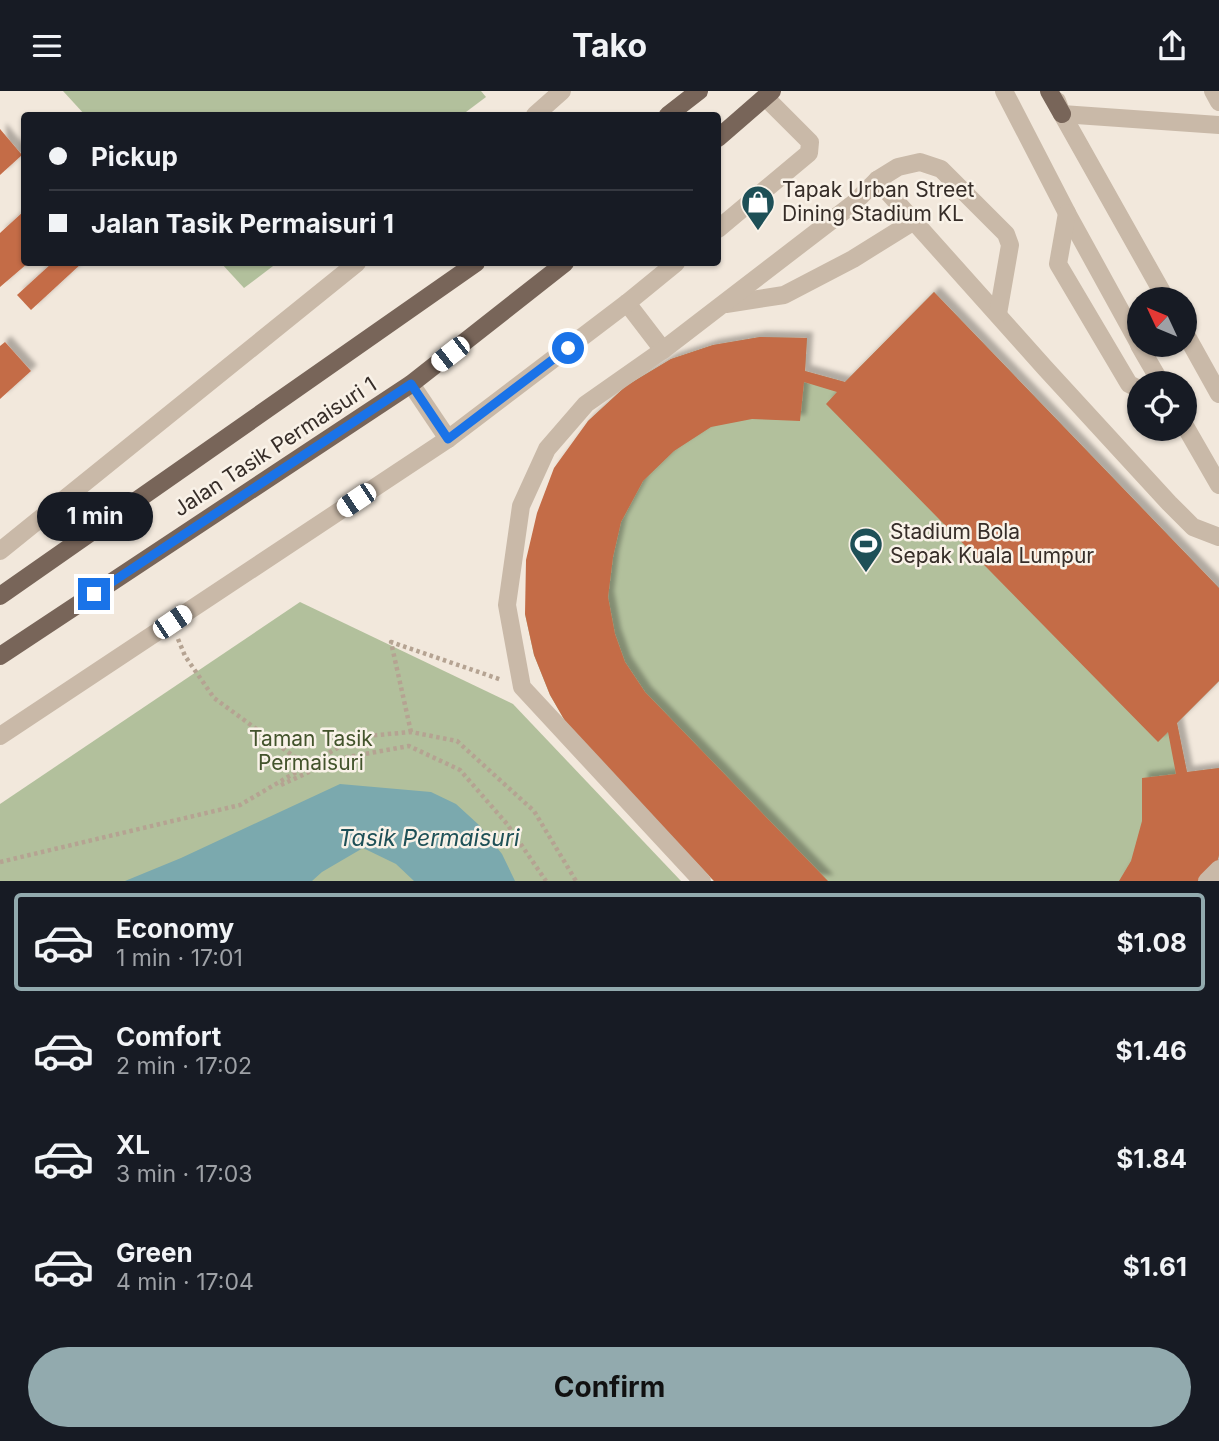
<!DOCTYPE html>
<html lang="en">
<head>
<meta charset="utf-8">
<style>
  :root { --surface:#171b24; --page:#20242c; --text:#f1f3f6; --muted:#9ea1a6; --line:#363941; --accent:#92aaae }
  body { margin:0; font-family:Inter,sans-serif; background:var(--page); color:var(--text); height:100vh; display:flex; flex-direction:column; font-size:26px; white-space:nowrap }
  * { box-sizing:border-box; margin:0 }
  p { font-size:23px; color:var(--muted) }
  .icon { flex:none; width:38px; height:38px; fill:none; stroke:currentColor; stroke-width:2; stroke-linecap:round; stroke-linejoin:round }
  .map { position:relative; height:790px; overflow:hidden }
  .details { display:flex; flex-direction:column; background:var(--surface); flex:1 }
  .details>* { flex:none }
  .banner { position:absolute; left:21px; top:21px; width:700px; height:154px; border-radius:7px; box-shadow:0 2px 5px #0004; display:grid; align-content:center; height:154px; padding:0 28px; background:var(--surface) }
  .needle { width:46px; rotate:314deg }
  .buttons { position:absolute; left:1127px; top:196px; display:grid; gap:14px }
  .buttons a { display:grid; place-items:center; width:70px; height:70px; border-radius:50%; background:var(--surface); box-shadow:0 2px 5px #0004; font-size:35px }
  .end { position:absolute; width:32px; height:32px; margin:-16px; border:9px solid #1a73e8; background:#fff; box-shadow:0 0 0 4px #fff }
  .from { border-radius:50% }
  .bubble { position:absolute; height:49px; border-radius:24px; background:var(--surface); box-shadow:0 2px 5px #0004; font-size:23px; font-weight:700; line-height:49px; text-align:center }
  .car { position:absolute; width:21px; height:42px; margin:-21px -10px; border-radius:9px; box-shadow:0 0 5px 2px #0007; background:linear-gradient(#fff 24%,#345 0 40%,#fff 0 76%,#345 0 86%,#fff 0) }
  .banner b { display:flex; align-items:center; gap:24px; height:66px; font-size:26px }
  .banner b+b { border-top:2px solid var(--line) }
  .banner i { width:18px; height:18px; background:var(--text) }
  ul { padding:12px 0 0; list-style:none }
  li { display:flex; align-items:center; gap:21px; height:98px; margin:0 14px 10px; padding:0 14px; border:4px solid transparent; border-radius:7px }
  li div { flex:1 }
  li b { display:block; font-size:26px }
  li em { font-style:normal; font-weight:700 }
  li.current { border-color:var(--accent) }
  li>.icon { width:63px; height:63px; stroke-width:1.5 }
  .primary-button { display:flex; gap:14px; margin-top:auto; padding:14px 28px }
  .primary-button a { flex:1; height:80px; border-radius:42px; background:var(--accent); color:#111; font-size:28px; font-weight:700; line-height:80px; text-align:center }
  header { display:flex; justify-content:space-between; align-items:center; height:91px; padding:0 28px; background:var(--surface); font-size:32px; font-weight:700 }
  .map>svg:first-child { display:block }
</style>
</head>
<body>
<header><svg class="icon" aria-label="menu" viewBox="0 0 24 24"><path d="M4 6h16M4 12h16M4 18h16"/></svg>Tako<svg class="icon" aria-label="share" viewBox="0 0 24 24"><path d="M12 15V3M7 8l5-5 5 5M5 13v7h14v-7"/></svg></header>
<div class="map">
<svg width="1219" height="790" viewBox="0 0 1219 790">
  <defs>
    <filter id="shadow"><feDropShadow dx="6" dy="-6" stdDeviation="2" flood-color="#0004"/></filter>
  </defs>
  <rect width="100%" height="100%" fill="#f2e8dc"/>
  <g fill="#b2c09c">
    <path d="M63,0H481L486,6L462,24H85Z"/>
    <path d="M221,172H277L244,197Z"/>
    <path d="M934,201L1219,497V590L1177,632L1187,681L1219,677V764L1212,790H714L572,642L550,604L534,564L525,523L588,330L626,295L671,268L713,254L760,246L807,247L805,280L845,291Z"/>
    <path d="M300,511L513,613L681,790H0V713Z"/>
  </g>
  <path fill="#7ba9ae" d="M340,693L431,701L456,713L479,734L502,763L515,790H414L396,773L363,757L322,781L312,790H125L181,767Z"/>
  <g fill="#c46c47" filter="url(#shadow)">
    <path d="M0,38L22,64L0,84Z"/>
    <path d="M24,120V172H28L0,196V142Z"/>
    <path d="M52,172H82L31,219L17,204Z"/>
    <path d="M934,201L1219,497V590L1177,632L1187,681L1219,677V764L1212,790H1119L1131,770L1142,730V687L1176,683L1168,641L1158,651L826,313L837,301L804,291L800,330L752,328L711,336L674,360L643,390L621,431L613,466L608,506L615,543L625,571L645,601L828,790H714L572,642L550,604L534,564L525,523L526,469L537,422L554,377L588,330L626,295L671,268L713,254L760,246L807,247L805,280L845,291Z"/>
    <path d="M5,251L31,280L0,308V255Z"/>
  </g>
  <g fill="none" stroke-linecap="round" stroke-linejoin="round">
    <g stroke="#b5a392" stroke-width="4.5" stroke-dasharray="3.5 3.5" stroke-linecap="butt">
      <path d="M178,548L185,565L214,607L307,675"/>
      <path d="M411,641L391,551L502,589"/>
      <path d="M281,694L337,668L409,655L460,679L507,733L546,790"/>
      <path d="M0,771L240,714L356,646L411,641L457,650L534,720L576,790"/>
    </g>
    <g stroke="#c9b9a8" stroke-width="18">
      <path d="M1004,0L1067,122L1139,253"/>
      <path d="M1213,0L1219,11"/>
      <path d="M1057,10L1062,23L1166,208"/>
      <path d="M1062,23L1219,34"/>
      <path d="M535,24L562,0"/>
      <path d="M877,89L1045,277L1169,412L1193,436L1219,446"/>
      <path d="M1067,122L1058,173L1129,293L1139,298"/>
      <path d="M718,138L809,62L810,51L765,6"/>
      <path d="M627,212L663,259"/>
      <path d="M726,213L784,204L853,168L914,130"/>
      <path d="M1185,242L1219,303"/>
      <path d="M1139,254L1161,292"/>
      <path d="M411,293L448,348"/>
      <path d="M1185,335L1219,394"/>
      <path d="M0,460L357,172"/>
      <path d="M0,645L448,348L627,212L676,172"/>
      <path d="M702,790L522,596L507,514L521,415L547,358L586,313L663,259L853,113L877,89L898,76L920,71L941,78L1006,143L1010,154L998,223"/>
      <path d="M1207,790L1219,778"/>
    </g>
    <g stroke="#786559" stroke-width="18">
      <path d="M1049,0L1062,23"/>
      <path d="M668,24L699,0"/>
      <path d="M718,47L772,0"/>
      <path d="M0,505L476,172"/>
      <path d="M0,565L411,293L565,172"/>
    </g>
  </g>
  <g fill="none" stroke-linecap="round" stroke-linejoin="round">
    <path stroke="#1a73e8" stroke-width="9" d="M94,503L411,293L448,348L568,257"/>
  </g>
  <defs>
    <g id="shop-pin" transform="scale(1.75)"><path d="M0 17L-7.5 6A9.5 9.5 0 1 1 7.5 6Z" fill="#1e5057" stroke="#f9f2e8"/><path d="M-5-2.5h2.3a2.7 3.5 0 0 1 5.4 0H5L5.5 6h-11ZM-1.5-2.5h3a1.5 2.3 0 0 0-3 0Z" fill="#fff"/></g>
    <g id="stadium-pin" transform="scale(1.75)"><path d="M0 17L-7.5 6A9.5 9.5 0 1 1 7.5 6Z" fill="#1e5057" stroke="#f9f2e8"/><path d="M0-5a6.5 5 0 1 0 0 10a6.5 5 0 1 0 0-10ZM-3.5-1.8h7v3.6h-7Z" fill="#fff"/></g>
  </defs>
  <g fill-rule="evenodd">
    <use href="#shop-pin" x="758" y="111"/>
    <use href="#stadium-pin" x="866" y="453"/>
  </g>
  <g text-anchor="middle" stroke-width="5" stroke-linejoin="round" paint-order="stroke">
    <g font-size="21" fill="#362d28" stroke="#f9f2e8" text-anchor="start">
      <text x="782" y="106">Tapak Urban Street<tspan x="782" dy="24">Dining Stadium KL</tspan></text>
      <text x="890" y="448">Stadium Bola<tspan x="890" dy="24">Sepak Kuala Lumpur</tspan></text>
    </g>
    <g font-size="21" fill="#362d28" stroke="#f9f2e8">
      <text transform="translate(275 356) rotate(-33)" y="7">Jalan Tasik Permaisuri 1</text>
    </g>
    <g font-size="21" fill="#43542c" stroke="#f9f2e8">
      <text x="311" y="655">Taman Tasik<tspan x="311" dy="24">Permaisuri</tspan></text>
    </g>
    <g font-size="23" font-style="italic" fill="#1e5057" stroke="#f9f2e8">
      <text x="429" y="755">Tasik Permaisuri</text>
    </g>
  </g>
</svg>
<div class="buttons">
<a><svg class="needle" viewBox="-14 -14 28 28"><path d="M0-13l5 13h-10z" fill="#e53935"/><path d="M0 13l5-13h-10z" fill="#9ea1a6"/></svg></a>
<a><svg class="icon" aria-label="locate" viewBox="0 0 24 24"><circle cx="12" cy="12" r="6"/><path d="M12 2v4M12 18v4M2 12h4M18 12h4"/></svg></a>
</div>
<i class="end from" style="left:568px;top:257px"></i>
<i class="end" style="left:94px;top:503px"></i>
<div class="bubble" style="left:37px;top:401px;width:116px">1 min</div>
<i class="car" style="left:450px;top:263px;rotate:232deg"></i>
<i class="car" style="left:356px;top:409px;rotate:236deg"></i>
<i class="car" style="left:172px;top:531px;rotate:56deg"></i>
<div class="banner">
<b><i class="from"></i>Pickup</b>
<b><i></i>Jalan Tasik Permaisuri 1</b>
</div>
</div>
<section class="details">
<ul>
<li class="current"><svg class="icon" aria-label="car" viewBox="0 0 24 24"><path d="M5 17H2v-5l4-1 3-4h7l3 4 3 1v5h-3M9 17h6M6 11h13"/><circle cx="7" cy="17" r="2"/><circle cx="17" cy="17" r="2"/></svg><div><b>Economy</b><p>1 min · 17:01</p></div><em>$1.08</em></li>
<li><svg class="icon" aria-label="car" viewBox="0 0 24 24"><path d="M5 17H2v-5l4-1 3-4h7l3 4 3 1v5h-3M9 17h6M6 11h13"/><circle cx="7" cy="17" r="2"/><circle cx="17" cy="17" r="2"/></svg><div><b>Comfort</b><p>2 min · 17:02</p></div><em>$1.46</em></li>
<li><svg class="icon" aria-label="car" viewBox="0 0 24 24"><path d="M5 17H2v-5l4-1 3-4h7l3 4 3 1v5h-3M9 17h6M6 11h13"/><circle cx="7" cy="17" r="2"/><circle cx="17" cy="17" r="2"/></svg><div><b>XL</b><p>3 min · 17:03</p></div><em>$1.84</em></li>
<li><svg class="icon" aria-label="car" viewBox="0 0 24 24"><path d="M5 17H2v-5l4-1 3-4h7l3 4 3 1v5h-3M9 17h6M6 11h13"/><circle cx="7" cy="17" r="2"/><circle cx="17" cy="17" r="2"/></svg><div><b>Green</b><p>4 min · 17:04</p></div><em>$1.61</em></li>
</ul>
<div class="primary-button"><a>Confirm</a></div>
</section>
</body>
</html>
